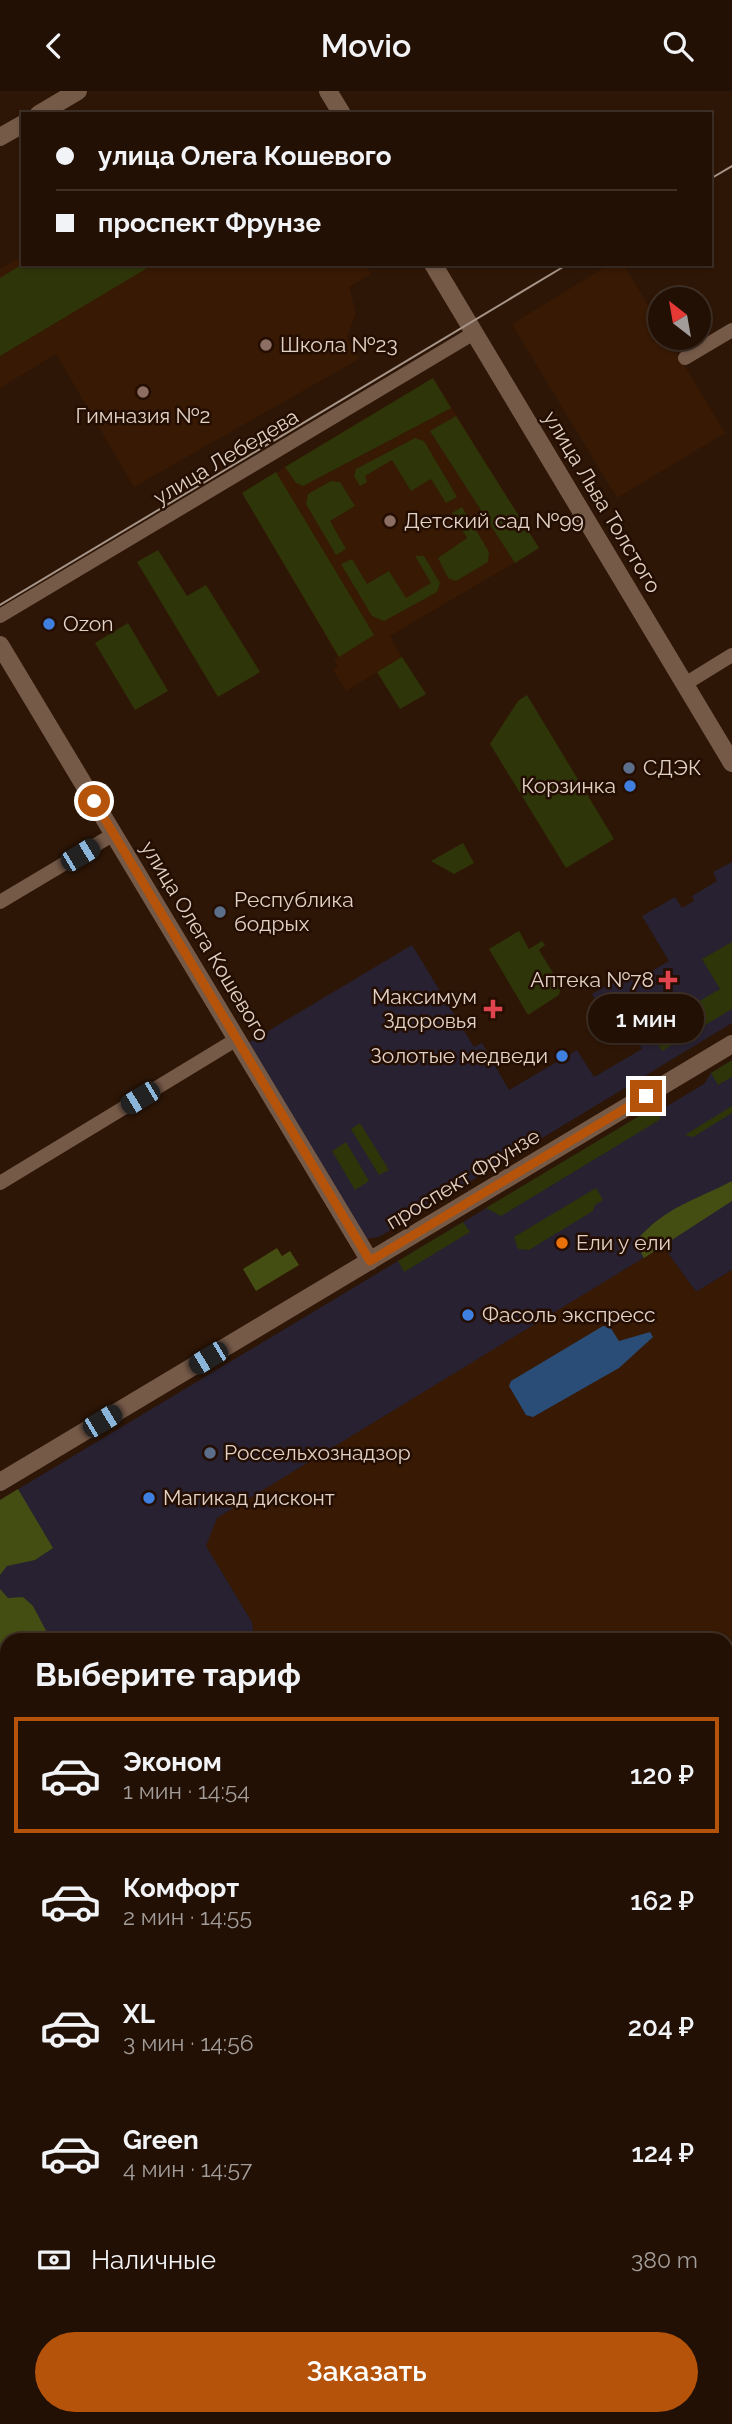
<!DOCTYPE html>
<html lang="ru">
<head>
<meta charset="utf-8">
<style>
  :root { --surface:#221004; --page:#2a190e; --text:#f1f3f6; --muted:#a29d9a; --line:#3f3026; --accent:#b45309 }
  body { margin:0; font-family:Raleway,sans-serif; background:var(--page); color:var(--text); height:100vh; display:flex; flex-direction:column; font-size:26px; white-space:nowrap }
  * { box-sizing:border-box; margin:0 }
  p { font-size:23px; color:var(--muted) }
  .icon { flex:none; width:38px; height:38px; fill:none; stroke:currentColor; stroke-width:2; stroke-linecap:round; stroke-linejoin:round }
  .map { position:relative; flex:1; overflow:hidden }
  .sheet { position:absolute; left:0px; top:1542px; width:733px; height:793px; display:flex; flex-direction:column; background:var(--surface); border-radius:21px 21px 0 0; box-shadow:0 2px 5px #0004,0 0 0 2px var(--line) }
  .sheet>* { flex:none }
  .top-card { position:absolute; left:21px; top:21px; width:691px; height:154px; border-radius:0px; box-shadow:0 2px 5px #0004,0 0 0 2px var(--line); display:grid; align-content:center; height:154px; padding:0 35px; background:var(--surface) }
  .needle { width:46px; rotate:329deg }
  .controls { position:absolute; left:648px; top:196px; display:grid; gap:14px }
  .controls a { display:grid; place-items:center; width:63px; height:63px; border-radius:50%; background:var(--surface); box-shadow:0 2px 5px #0004,0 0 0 2px var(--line); font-size:35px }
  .end { position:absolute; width:32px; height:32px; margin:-16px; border:9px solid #b45309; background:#fff; box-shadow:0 0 0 4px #fff }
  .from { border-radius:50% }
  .bubble { position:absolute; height:49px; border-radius:24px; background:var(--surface); box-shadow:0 2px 5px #0004,0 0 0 2px var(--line); font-size:23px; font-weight:600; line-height:49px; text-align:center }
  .car { position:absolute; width:21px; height:42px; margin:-21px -10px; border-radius:9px; box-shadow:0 0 5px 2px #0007; background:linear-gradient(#222 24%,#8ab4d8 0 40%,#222 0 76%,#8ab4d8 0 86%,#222 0) }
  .top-card b { display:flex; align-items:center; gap:24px; height:66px; font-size:26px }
  .top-card b+b { border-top:2px solid var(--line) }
  .top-card i { width:18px; height:18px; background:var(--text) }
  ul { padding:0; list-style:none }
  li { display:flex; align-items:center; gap:21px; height:116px; margin:0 14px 10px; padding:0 21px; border:4px solid transparent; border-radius:0px }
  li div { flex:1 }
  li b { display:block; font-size:26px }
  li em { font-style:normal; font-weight:600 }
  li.current { border-color:var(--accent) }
  li>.icon { width:63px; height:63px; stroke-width:1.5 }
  h2 { padding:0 35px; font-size:32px; line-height:84px }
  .pay { display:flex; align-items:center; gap:18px; height:77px; padding:0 35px; font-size:26px }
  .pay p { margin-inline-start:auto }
  .action { display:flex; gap:14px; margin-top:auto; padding:14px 35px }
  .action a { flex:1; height:80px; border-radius:42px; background:var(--accent); color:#fff; font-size:28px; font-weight:600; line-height:80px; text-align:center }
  header { display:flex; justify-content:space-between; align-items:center; height:91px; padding:0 35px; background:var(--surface); font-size:32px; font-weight:600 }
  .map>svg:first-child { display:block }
</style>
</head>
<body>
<header><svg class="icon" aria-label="back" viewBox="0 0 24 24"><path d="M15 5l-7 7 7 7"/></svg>Movio<svg class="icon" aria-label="search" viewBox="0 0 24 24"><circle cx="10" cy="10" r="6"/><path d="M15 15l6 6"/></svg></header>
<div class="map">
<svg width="732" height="2333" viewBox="0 0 732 2333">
  <rect width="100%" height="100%" fill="#2e1606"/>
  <g fill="#272131">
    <path d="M732,771V932L379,1146L364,1148L248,952L412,854L474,956L482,952L509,999L577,959L594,986L642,958L627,934L614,941L592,903L628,882L636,894L647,888L645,884L669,870L642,825L675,806L682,817L694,810L692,805L717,790L713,781Z"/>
    <path d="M732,969V1179L696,1201L663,1156L207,1455L252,1531L255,1549H7V1587L0,1575V1409L641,1024L657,1021L704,993L711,982Z"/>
    <path d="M7,1914V2037L0,2041V1919Z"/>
    <path d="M7,2063V2328H276L280,2333H0V2067Z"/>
    <path d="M444,2328H554L557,2333H447Z"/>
  </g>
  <g fill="#371904">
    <path d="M23,165V173H366L371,183L349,196L356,222L347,246L359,268L134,396L56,263L0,297V178Z"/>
    <path d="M610,173H623L660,234V247H668L725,342L617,407L512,233Z"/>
    <path d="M433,287L539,457L390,545L402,566L346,600L333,579L338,576L334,569L338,566L242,402Z"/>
    <path d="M663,1155L696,1201L732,1179V2333H557L554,2328H726V1549H255L252,1531L206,1455L217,1427Z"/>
    <path d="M4,1831L7,1835V1914L0,1919V1833Z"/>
  </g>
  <g fill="#2e3509">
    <path d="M23,173H154L0,265V187Z"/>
    <path d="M433,287L451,317L303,395L296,392L285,376Z"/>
    <path d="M456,325L539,457L515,472L430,340Z"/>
    <path d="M415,347L424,350L457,406L446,412L431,388L411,400L392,369L365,385L367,391L360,395L354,385L356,378Z"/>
    <path d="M276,381L374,544L339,566L242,402Z"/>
    <path d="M331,390L340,391L355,415L330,430L346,458L336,464L306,413L308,403Z"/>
    <path d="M462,416L489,461L488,471L456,490L448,487L438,467L467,447L452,422Z"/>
    <path d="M158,459L187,505L206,494L260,581L218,606L137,471Z"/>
    <path d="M415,465H424L440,492L437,501L384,530L372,525L341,473L352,468L367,493L389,480L406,507L431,492Z"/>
    <path d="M128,532L168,600L135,619L95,552Z"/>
    <path d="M402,566L426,603L400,618L377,581Z"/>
    <path d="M527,604L614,748L566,777L490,653L518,610Z"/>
    <path d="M463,752L474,772L454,783L431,770Z"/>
    <path d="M519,840L529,858L542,850L545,854L539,859L561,895L559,904L528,924L489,858Z"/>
    <path d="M732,851V918L662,960L650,939L720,898L702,868Z"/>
    <path d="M732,969V986L718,994L711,982Z"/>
    <path d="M732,1015V1022L693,1046L685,1044Z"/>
    <path d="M657,1021L661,1028L501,1125L486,1117L641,1024Z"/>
    <path d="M360,1032L389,1079L379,1084L351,1038Z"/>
    <path d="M346,1051L369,1090L355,1099L332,1060Z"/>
    <path d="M596,1097L603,1109L595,1114L593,1120L529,1159L518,1158L514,1146Z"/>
    <path d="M463,1131L470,1141L404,1181L398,1170Z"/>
  </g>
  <g fill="#444e12">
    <path d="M732,1090V1110L644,1167L635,1151C666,1115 692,1111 732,1090Z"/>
    <path d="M277,1157L282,1165L290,1160L299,1174L256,1200L243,1178Z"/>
    <path d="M18,1398L53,1457L35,1469L7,1475L0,1484V1409Z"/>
    <path d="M0,1498L8,1507L23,1506L33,1515L51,1549H7V1587L0,1575Z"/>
  </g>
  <path fill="#294d77" d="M603,1235L610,1236L619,1250L650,1241L653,1246L619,1277L533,1326L526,1324L509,1295L511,1290Z"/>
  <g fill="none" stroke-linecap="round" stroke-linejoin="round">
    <g stroke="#765a48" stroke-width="14">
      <path d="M685,267L732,239"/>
      <path d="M0,525L474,242"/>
      <path d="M685,593L732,564"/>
      <path d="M0,811L114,743"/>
      <path d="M0,1092L237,948"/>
    </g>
    <g stroke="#765a48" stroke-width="18">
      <path d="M328,0L342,23"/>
      <path d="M39,23L78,0"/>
      <path d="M0,46L23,33"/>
      <path d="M433,173L732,672"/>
      <path d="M0,554L370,1170"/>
      <path d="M0,1610L7,1621"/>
      <path d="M0,2060L7,2055"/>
      <path d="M428,2328L432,2333"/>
    </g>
    <path stroke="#765a48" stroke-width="18" d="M0,1391L732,953"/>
    <g stroke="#a79589" stroke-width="2">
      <path d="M710,88L732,75"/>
      <path d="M0,514L568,173"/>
    </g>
  </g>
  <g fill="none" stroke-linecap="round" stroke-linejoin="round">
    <path stroke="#b45309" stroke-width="9" d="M94,710L370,1170L646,1005"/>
  </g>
  <g fill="#8d6e63" stroke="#240d01" stroke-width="2.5">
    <circle cx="266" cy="254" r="7"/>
    <circle cx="143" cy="301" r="7"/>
    <circle cx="390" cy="430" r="7"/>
  </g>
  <g fill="#3f7fe0" stroke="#240d01" stroke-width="2.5">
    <circle cx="49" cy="533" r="7"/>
    <circle cx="630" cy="695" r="7"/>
    <circle cx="562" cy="965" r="7"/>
    <circle cx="468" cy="1224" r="7"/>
    <circle cx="149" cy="1407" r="7"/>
  </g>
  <g fill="#5c6f8a" stroke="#240d01" stroke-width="2.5">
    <circle cx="629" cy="677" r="7"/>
    <circle cx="220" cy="821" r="7"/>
    <circle cx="210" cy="1362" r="7"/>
  </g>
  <g fill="#e0444e" stroke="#240d01" stroke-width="2.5">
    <path d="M664.5 878.5h7v7h7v7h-7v7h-7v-7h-7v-7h7z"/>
    <path d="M489.5 907.5h7v7h7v7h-7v7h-7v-7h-7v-7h7z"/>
  </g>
  <circle fill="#e8710a" stroke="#240d01" stroke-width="2.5" cx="562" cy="1152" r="7"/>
  <g text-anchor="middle" stroke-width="5" stroke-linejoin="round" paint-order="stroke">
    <g font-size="21" fill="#e1d1c7" stroke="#240d01" text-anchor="start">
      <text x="280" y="261">Школа №23</text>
      <text x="143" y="332" text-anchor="middle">Гимназия №2</text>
      <text x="404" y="437">Детский сад №99</text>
      <text x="63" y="540">Ozon</text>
      <text x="643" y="684">СДЭК</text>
      <text x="616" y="702" text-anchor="end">Корзинка</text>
      <text x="234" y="816">Республика<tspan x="234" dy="24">бодрых</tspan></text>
      <text x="654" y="896" text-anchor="end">Аптека №78</text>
      <text x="477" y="913" text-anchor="end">Максимум<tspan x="477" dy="24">Здоровья</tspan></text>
      <text x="548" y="972" text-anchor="end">Золотые медведи</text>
      <text x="576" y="1159">Ели у ели</text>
      <text x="482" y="1231">Фасоль экспресс</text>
      <text x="224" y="1369">Россельхознадзор</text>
      <text x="163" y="1414">Магикад дисконт</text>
    </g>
    <g font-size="21" fill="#e1d1c7" stroke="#240d01">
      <text transform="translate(226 366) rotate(-31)" y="7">улица Лебедева</text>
      <text transform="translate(602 411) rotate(59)" y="7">улица Льва Толстого</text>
      <text transform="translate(205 850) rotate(59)" y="7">улица Олега Кошевого</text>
      <text transform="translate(463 1088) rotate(-31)" y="7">проспект Фрунзе</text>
    </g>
  </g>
</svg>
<div class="controls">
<a><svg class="needle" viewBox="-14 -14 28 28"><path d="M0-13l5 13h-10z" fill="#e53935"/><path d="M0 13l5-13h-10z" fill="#a29d9a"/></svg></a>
</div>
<i class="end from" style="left:94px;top:710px"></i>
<i class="end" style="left:646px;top:1005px"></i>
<div class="bubble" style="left:588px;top:903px;width:116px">1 мин</div>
<i class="car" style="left:80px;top:764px;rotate:59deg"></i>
<i class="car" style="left:140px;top:1007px;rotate:239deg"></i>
<i class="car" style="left:208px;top:1267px;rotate:239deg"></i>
<i class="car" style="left:102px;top:1330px;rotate:59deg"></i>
<div class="top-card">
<b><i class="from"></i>улица Олега Кошевого</b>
<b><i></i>проспект Фрунзе</b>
</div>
<section class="sheet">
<h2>Выберите тариф</h2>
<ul>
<li class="current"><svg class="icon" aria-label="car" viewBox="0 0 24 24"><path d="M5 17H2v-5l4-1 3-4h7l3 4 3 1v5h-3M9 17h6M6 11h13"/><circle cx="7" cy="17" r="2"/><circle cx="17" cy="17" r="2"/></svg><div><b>Эконом</b><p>1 мин · 14:54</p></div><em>120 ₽</em></li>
<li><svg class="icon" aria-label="car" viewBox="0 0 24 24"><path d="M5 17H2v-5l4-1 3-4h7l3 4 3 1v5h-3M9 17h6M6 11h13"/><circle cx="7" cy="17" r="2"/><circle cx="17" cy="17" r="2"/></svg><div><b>Комфорт</b><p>2 мин · 14:55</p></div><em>162 ₽</em></li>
<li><svg class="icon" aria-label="car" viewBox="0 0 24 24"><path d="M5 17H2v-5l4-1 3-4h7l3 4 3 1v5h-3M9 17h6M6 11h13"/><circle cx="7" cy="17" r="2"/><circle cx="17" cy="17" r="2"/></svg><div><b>XL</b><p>3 мин · 14:56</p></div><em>204 ₽</em></li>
<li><svg class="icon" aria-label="car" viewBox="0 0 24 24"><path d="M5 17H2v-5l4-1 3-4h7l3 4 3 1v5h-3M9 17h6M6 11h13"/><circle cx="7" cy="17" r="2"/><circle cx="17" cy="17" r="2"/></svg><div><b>Green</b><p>4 мин · 14:57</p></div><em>124 ₽</em></li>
</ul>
<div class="pay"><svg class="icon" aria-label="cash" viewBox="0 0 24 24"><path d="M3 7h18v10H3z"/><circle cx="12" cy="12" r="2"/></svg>Наличные<p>380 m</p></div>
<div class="action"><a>Заказать</a></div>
</section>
</div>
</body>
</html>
